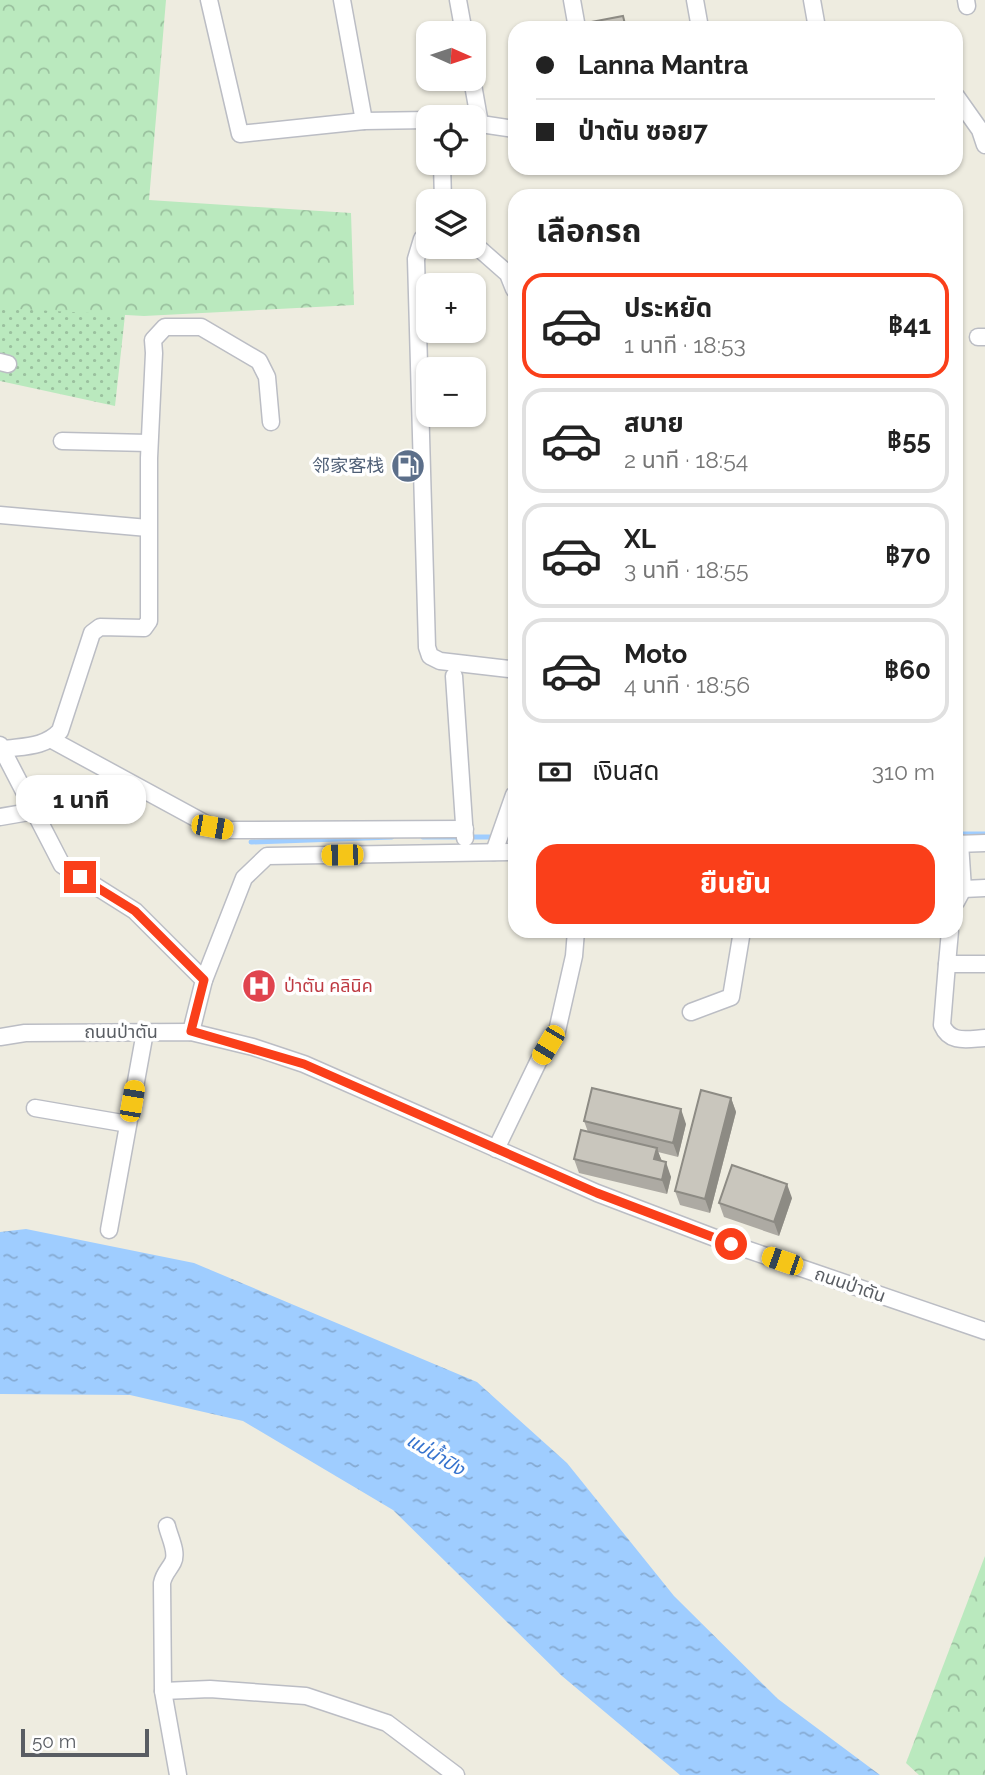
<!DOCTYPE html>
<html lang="th">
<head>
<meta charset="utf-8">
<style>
  :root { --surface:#fff; --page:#f2f2f2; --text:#222; --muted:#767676; --line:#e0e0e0; --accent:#fa3f1a }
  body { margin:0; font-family:Raleway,"Noto Sans SC","Noto Sans Thai",sans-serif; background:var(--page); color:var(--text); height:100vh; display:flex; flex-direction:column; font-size:26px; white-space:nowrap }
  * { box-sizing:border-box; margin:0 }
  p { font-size:23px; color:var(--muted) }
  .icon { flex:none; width:38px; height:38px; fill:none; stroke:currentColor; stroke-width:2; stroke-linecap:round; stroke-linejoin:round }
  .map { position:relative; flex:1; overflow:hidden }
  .drawer { position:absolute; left:508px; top:189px; width:455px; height:749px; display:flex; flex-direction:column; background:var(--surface); border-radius:21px; box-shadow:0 2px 5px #0004 }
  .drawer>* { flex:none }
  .top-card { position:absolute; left:508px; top:21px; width:455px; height:154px; border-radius:21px; box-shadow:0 2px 5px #0004; display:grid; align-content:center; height:154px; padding:0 28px; background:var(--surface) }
  .needle { width:46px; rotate:93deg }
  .buttons { position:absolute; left:416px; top:21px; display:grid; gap:14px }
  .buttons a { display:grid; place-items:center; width:70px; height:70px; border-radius:14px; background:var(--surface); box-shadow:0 2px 5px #0004; font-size:35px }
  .scale { position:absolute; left:21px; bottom:18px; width:128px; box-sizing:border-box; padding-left:7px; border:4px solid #595d63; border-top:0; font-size:19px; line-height:24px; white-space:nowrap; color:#595d63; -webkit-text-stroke:5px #fff; paint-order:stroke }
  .end { position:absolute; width:32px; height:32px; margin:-16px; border:9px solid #fa3f1a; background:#fff; box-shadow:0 0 0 4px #fff }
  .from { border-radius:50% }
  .bubble { position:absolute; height:49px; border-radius:21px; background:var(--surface); box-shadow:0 2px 5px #0004; font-size:23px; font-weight:700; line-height:49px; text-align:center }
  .car { position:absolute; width:21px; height:42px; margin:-21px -10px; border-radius:9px; box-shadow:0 0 5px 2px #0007; background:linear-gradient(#f5c518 24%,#345 0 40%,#f5c518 0 76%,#345 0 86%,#f5c518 0) }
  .top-card b { display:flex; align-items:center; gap:24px; height:66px; font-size:26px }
  .top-card b+b { border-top:2px solid var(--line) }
  .top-card i { width:18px; height:18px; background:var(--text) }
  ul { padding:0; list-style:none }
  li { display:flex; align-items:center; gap:21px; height:105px; margin:0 14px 10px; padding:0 14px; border:4px solid var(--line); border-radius:21px }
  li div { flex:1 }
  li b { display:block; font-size:26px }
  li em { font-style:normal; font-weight:700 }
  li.current { border-color:var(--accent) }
  li>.icon { width:63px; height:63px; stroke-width:1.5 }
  h2 { padding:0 28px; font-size:32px; line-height:84px }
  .pay { display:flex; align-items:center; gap:18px; height:77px; padding:0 28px; font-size:26px }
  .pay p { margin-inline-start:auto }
  .primary-button { display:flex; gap:14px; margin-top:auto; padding:14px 28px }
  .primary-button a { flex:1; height:80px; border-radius:21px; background:var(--accent); color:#fff; font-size:28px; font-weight:700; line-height:80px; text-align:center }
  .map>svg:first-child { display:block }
</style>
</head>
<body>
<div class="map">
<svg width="985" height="1775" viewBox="0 0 985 1775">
  <defs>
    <pattern id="grass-dots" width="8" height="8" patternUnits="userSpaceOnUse" patternTransform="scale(1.75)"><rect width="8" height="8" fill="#bae9be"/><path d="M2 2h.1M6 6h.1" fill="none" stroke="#9ac09e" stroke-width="1.8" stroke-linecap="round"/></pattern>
    <pattern id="forest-crowns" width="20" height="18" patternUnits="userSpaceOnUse" patternTransform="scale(1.75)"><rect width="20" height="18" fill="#bae9be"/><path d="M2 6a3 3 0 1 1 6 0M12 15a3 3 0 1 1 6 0" fill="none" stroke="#9ac09e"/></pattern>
    <pattern id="water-ripples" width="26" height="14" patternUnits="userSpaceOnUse" patternTransform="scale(1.75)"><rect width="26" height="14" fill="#9fcdff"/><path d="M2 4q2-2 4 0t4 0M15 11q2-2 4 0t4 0" fill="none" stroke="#85aad2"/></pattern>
  </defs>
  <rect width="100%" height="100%" fill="#eeece0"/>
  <path fill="url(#grass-dots)" d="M0,0L159,6L115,406L0,381Z"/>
  <g fill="url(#forest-crowns)">
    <path d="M0,0H166L149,200L351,213L354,305L144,316L0,308Z"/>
    <path d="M985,1556V1775H919L906,1763Z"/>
  </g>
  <path fill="url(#water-ripples)" d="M26,1229L194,1263L477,1382L567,1463L674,1596L778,1699L880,1775H680L562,1676L393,1510L243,1421L130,1395L0,1394V1232Z"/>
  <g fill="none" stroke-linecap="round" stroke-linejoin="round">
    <g stroke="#9fcdff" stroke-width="5">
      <path d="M956,834H985"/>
      <path d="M423,837H514"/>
      <path d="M251,842L392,837"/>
    </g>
    <g stroke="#bbbdc4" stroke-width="19">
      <g id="minor">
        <path d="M209,0L240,134L364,121L429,120"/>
        <path d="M342,0L364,121"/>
        <path d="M458,0L464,33"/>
        <path d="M572,0L577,28"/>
        <path d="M695,0L700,28"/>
        <path d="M812,0L817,28"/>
        <path d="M966,0L967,6"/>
        <path d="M472,79L480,124"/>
        <path d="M956,96L980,130L985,145"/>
        <path d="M474,123L514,129"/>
        <path d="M442,163L443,201"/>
        <path d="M429,239H422L416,259L427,647L430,656L440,661L509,669L514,667"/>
        <path d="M474,244L508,274L514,289"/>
        <path d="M978,337H985"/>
        <path d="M0,362L8,364"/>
        <path d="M62,441L149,443"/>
        <path d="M0,515L148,528"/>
        <path d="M454,676L465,838"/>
        <path d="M52,740L212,827L231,830L465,829"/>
        <path d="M0,745L62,865L135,911L204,980L191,1032"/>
        <path d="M4,749C25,746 45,747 60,731L92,633L100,627L144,628L149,621V458L154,353L153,340L165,327H201L259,361L267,377L271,422"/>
        <path d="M0,817L35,811"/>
        <path d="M956,844L985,843"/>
        <path d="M494,852L514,795"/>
        <path d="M963,889L985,888"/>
        <path d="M956,902L963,889L960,843"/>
        <path d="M950,931L947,964H985"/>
        <path d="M947,964L942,1025C950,1044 967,1039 985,1038"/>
        <path d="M204,980L244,878L267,856L514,852"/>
        <path d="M691,1012L731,997L742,931"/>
        <path d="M0,1037L25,1033L191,1032L253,1047L304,1064L597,1193L731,1244L985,1331"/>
        <path d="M35,1108L128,1124"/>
        <path d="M496,1149L539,1060L557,1031L574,956L576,931"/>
        <path d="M109,1230L145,1032"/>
        <path d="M167,1526C169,1536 178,1552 173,1562C169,1570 164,1573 162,1583L163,1691L178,1775"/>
        <path d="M163,1691L210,1689L306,1696L387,1723L456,1775"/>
      </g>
    </g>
    <use href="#minor" stroke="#fff" stroke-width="16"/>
  </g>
  <g fill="#adaaa3">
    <path d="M731,1098L736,1112L710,1213L680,1205L675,1191Z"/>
    <path d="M584,1121L686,1124L678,1157L658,1152L662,1161L671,1177L667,1194L579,1173L574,1159L588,1132Z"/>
    <path d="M792,1198L779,1236L724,1217L719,1203Z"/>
  </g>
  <g fill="#8d8b84">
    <path d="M731,1098L736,1112L710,1213L705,1199Z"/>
    <path d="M681,1109L686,1124L678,1157L673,1143Z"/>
    <path d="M657,1148L662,1162L654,1159Z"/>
    <path d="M666,1162L671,1177L667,1194L662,1180Z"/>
    <path d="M787,1184L792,1198L779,1236L774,1222Z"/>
  </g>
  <g fill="#c9c6bd" stroke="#8d8b84" stroke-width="2">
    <path d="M623,16L626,28H592L591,22Z"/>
    <path d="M592,1088L681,1109L673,1143L584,1121Z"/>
    <path d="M701,1090L731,1098L705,1199L675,1191Z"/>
    <path d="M581,1130L657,1148L654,1159L666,1162L662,1180L574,1159Z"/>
    <path d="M732,1165L787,1184L774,1222L719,1203Z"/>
  </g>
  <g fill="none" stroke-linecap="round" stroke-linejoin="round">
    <path stroke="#fa3f1a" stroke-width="9" d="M80,877L135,911L204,980L191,1031L304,1064L597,1193L731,1244"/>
  </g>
  <defs>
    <g id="fuel-disc" transform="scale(1.75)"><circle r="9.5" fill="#5c6f8a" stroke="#fff"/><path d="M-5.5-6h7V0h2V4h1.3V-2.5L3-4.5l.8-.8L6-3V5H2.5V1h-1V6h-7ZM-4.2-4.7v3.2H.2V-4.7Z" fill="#fff"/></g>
    <g id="hospital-disc" transform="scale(1.75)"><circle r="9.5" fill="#e0444e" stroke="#fff"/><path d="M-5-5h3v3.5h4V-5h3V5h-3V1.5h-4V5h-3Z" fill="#fff"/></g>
  </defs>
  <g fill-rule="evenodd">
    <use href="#fuel-disc" x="408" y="466"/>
    <use href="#hospital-disc" x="259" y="986"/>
  </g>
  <g text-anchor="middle" stroke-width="7" stroke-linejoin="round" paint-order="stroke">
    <g font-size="18" fill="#4e5e75" stroke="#fff" text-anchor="end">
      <text x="384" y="472">邻家客栈</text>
    </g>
    <g font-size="18" fill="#be3a42" stroke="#fff" text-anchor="start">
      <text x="284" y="992">ป่าตัน คลินิค</text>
    </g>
    <g font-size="18" fill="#595d63" stroke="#fff">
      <text x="121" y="1038">ถนนป่าตัน</text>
      <text transform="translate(850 1285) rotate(19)" y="6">ถนนป่าตัน</text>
    </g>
    <g font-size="19" font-style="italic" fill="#3673ce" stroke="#fff">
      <text transform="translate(436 1454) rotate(31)" y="7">แม่น้ำปิง</text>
    </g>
  </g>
</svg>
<div class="buttons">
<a><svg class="needle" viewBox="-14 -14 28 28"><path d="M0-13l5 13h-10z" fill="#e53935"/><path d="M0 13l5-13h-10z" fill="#767676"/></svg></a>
<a><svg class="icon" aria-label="locate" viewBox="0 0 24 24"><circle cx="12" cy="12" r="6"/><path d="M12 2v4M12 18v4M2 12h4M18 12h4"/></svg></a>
<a><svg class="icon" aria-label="layers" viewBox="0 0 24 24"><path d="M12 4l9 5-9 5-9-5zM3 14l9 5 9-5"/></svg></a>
<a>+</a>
<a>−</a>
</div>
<div class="scale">50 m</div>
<i class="end from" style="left:731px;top:1244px"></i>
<i class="end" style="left:80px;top:877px"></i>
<div class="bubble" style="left:16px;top:775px;width:130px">1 นาที</div>
<i class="car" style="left:212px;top:827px;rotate:100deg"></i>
<i class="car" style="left:342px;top:855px;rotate:269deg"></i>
<i class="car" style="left:548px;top:1045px;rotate:211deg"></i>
<i class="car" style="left:132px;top:1101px;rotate:10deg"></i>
<i class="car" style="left:782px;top:1261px;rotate:289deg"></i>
<div class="top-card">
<b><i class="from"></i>Lanna Mantra</b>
<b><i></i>ป่าตัน ซอย7</b>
</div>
<section class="drawer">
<h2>เลือกรถ</h2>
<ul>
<li class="current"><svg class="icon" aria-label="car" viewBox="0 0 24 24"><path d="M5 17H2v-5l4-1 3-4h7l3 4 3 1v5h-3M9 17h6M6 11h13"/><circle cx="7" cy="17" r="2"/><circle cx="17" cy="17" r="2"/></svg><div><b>ประหยัด</b><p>1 นาที · 18:53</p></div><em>฿41</em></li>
<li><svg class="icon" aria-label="car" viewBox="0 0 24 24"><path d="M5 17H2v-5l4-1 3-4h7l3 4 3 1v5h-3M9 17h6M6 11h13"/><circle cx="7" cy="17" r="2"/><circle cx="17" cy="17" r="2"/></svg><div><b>สบาย</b><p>2 นาที · 18:54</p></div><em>฿55</em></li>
<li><svg class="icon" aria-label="car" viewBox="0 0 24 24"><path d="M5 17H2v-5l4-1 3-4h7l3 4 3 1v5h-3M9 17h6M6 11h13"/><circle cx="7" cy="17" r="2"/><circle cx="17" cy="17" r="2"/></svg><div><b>XL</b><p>3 นาที · 18:55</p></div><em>฿70</em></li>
<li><svg class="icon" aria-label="car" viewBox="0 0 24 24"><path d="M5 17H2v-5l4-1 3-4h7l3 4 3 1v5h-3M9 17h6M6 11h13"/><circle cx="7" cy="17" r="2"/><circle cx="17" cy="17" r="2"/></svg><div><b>Moto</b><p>4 นาที · 18:56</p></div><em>฿60</em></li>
</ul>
<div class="pay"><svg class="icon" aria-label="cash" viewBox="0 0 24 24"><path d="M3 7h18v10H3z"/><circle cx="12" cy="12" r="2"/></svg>เงินสด<p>310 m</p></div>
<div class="primary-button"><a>ยืนยัน</a></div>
</section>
</div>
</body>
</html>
